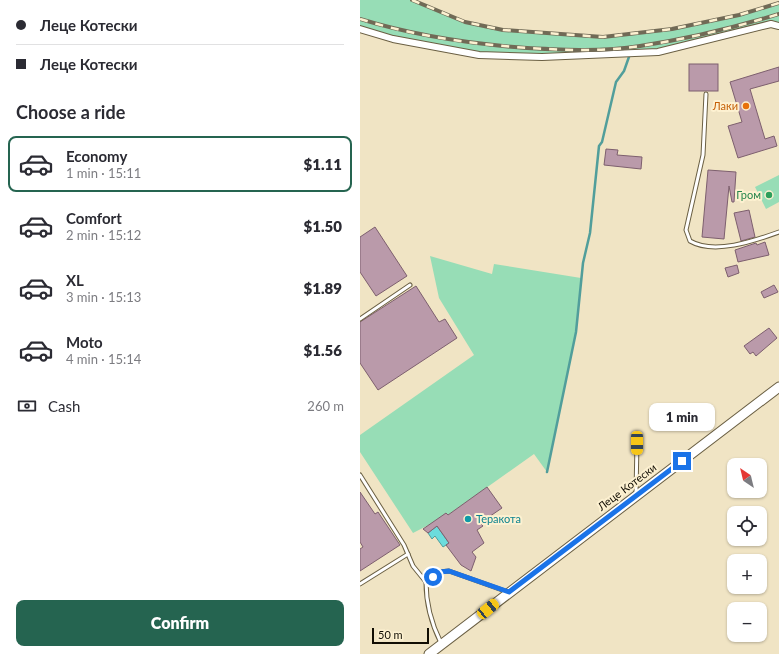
<!DOCTYPE html>
<html lang="en">
<head>
<meta charset="utf-8">
<style>
  :root { --surface:#fff; --page:#f7f7f7; --text:#2b2b33; --muted:#7c7c81; --line:#e1e1e2; --accent:#256450 }
  body { margin:0; font-family:Lato,sans-serif; background:var(--page); color:var(--text); height:100vh; display:flex; flex-direction:column; font-size:15px; white-space:nowrap }
  * { box-sizing:border-box; margin:0 }
  p { font-size:13px; color:var(--muted) }
  .icon { flex:none; width:22px; height:22px; fill:none; stroke:currentColor; stroke-width:2; stroke-linecap:round; stroke-linejoin:round }
  .map { position:relative; flex:1; overflow:hidden }
  .drawer { display:flex; flex-direction:column; background:var(--surface); width:360px }
  .drawer>* { flex:none }
  .top-card { display:grid; align-content:center; height:88px; padding:0 16px; background:var(--surface) }
  .needle { width:26px; rotate:325deg }
  .fabs { position:absolute; left:367px; top:458px; display:grid; gap:8px }
  .fabs a { display:grid; place-items:center; width:40px; height:40px; border-radius:8px; background:var(--surface); box-shadow:0 1px 3px #0004; font-size:20px }
  .scale { position:absolute; left:12px; bottom:10px; width:57px; box-sizing:border-box; padding-left:4px; border:2px solid #110d03; border-top:0; font-size:11px; line-height:14px; white-space:nowrap; color:#110d03; -webkit-text-stroke:3px #fdf1d1; paint-order:stroke }
  .end { position:absolute; width:18px; height:18px; margin:-9px; border:5px solid #1a73e8; background:#fff; box-shadow:0 0 0 2px #fff }
  .from { border-radius:50% }
  .bubble { position:absolute; height:28px; border-radius:8px; background:var(--surface); box-shadow:0 1px 3px #0004; font-size:13px; font-weight:800; line-height:28px; text-align:center }
  .car { position:absolute; width:12px; height:24px; margin:-12px -6px; border-radius:5px; box-shadow:0 0 3px 1px #0007; background:linear-gradient(#f5c518 24%,#345 0 40%,#f5c518 0 76%,#345 0 86%,#f5c518 0) }
  .top-card b { display:flex; align-items:center; gap:14px; height:38px; font-size:15px }
  .top-card b+b { border-top:1px solid var(--line) }
  .top-card i { width:10px; height:10px; background:var(--text) }
  ul { padding:0; list-style:none }
  li { display:flex; align-items:center; gap:12px; height:56px; margin:0 8px 6px; padding:0 8px; border:2px solid transparent; border-radius:8px }
  li div { flex:1 }
  li b { display:block; font-size:15px }
  li em { font-style:normal; font-weight:800 }
  li.selected { border-color:var(--accent) }
  li>.icon { width:36px; height:36px; stroke-width:1.5 }
  h2 { padding:0 16px; font-size:18px; line-height:48px }
  .pay { display:flex; align-items:center; gap:10px; height:44px; padding:0 16px; font-size:15px }
  .pay p { margin-inline-start:auto }
  .button { display:flex; gap:8px; margin-top:auto; padding:8px 16px }
  .button a { flex:1; height:46px; border-radius:8px; background:var(--accent); color:#fff; font-size:16px; font-weight:800; line-height:46px; text-align:center }
  main { display:flex; flex:1; min-height:0 }
  .map>svg:first-child { display:block }
</style>
</head>
<body>
<main>
<section class="drawer">
<div class="top-card">
<b><i class="from"></i>Леце Котески</b>
<b><i></i>Леце Котески</b>
</div>
<h2>Choose a ride</h2>
<ul>
<li class="selected"><svg class="icon" aria-label="car" viewBox="0 0 24 24"><path d="M5 17H2v-5l4-1 3-4h7l3 4 3 1v5h-3M9 17h6M6 11h13"/><circle cx="7" cy="17" r="2"/><circle cx="17" cy="17" r="2"/></svg><div><b>Economy</b><p>1 min · 15:11</p></div><em>$1.11</em></li>
<li><svg class="icon" aria-label="car" viewBox="0 0 24 24"><path d="M5 17H2v-5l4-1 3-4h7l3 4 3 1v5h-3M9 17h6M6 11h13"/><circle cx="7" cy="17" r="2"/><circle cx="17" cy="17" r="2"/></svg><div><b>Comfort</b><p>2 min · 15:12</p></div><em>$1.50</em></li>
<li><svg class="icon" aria-label="car" viewBox="0 0 24 24"><path d="M5 17H2v-5l4-1 3-4h7l3 4 3 1v5h-3M9 17h6M6 11h13"/><circle cx="7" cy="17" r="2"/><circle cx="17" cy="17" r="2"/></svg><div><b>XL</b><p>3 min · 15:13</p></div><em>$1.89</em></li>
<li><svg class="icon" aria-label="car" viewBox="0 0 24 24"><path d="M5 17H2v-5l4-1 3-4h7l3 4 3 1v5h-3M9 17h6M6 11h13"/><circle cx="7" cy="17" r="2"/><circle cx="17" cy="17" r="2"/></svg><div><b>Moto</b><p>4 min · 15:14</p></div><em>$1.56</em></li>
</ul>
<div class="pay"><svg class="icon" aria-label="cash" viewBox="0 0 24 24"><path d="M3 7h18v10H3z"/><circle cx="12" cy="12" r="2"/></svg>Cash<p>260 m</p></div>
<div class="button"><a>Confirm</a></div>
</section>
<div class="map">
<svg width="419" height="654" viewBox="0 0 419 654">
  <rect width="100%" height="100%" fill="#f0e4c4"/>
  <g fill="#97ddb6">
    <path d="M0,0H52L105,22L143,30L243,37L312,29L379,15L419,3V26L411,24L298,52L119,55L0,29Z"/>
    <path d="M419,175V202L406,209L395,187Z"/>
    <path d="M70,256L132,274L134,264L221,278L216,332L187,472L174,454L88,515L53,533L0,452V435L114,355L79,298Z"/>
  </g>
  <path fill="#6cdcdc" stroke="#519e9b" d="M77,526L89,543L83,547L75,536L72,539L68,533Z"/>
  <g fill="none" stroke-linecap="round" stroke-linejoin="round">
    <path stroke="#519e9b" stroke-width="2.5" d="M187,472L216,332L223,263L230,233L239,146L242,142L256,82L264,71L270,54"/>
  </g>
  <g fill="#ba9aaa" stroke="#7d5f6e">
    <rect x="329" y="64" width="29" height="27"/>
    <path d="M419,67V81L390,89L405,139L414,136L417,146L378,158L368,126L382,122L370,82Z"/>
    <path d="M246,149L258,150L257,155L282,157L281,169L244,165Z"/>
    <path d="M348,170L376,172L374,202H372L369,186L364,239L342,237Z"/>
    <path d="M389,210L395,237L381,241L374,213Z"/>
    <path d="M15,227L47,276L16,296L0,272V237Z"/>
    <path d="M405,242L409,255L378,262L375,250L396,243L397,245Z"/>
    <path d="M377,265L379,273L368,277L365,268Z"/>
    <path d="M414,285L418,292L404,298L401,292Z"/>
    <path d="M56,286L79,322L85,319L97,338L18,390L0,363V322Z"/>
    <path d="M409,328L417,338L396,356L393,352L390,354L384,346Z"/>
    <path d="M127,487L142,508L120,523L123,526L117,530L124,543L112,552L116,557L111,571L101,565L86,545L89,543L77,526L68,533L63,529L86,513L88,515Z"/>
    <path d="M0,492L15,514L18,512L40,545L0,571V549L3,547L0,542Z"/>
  </g>
  <g fill="none" stroke-linecap="round" stroke-linejoin="round">
    <g stroke="#6a5f43" stroke-width="5">
      <g id="service">
        <path d="M346,94L343,155L326,230L330,241C354,255 394,241 419,232"/>
        <path d="M0,319L50,285"/>
        <path d="M0,475L44,545L53,566L66,582"/>
        <path d="M276,493L277,443"/>
        <path d="M0,584L48,554"/>
        <path d="M81,643C71,623 66,604 66,582L79,572L89,571L148,592"/>
      </g>
    </g>
    <g stroke="#6a5f43" stroke-width="8">
      <path id="minor" d="M0,29L33,39L119,55L182,57L298,52L411,24L419,26"/>
    </g>
    <g stroke="#6a5f43" stroke-width="11">
      <path id="secondary" d="M69,654L419,387"/>
    </g>
    <use href="#service" stroke="#fff" stroke-width="3"/>
    <use href="#minor" stroke="#fff" stroke-width="6"/>
    <use href="#secondary" stroke="#fff" stroke-width="9"/>
    <g stroke="#716a56" stroke-width="4">
      <g id="rail">
        <path d="M52,0L105,22L143,30L243,37L312,29L379,15L419,3"/>
        <path d="M0,19C55,36 111,44 167,48C205,50 243,52 280,46C327,39 373,28 419,14"/>
      </g>
    </g>
    <use href="#rail" stroke="#fdf1d1" stroke-width="2.5" stroke-dasharray="8" stroke-linecap="butt"/>
  </g>
  <g fill="none" stroke-linecap="round" stroke-linejoin="round">
    <path stroke="#1a73e8" stroke-width="5" d="M73,577L80,572L89,571L149,592L322,461"/>
  </g>
  <circle fill="#e8710a" stroke="#fdf1d1" stroke-width="1.5" cx="386" cy="106" r="4"/>
  <circle fill="#2e9e5b" stroke="#fdf1d1" stroke-width="1.5" cx="409" cy="195" r="4"/>
  <circle fill="#0f9aa8" stroke="#fdf1d1" stroke-width="1.5" cx="108" cy="519" r="4"/>
  <g text-anchor="middle" stroke-width="4" stroke-linejoin="round" paint-order="stroke">
    <g font-size="11" fill="#c56008" stroke="#fdf1d1" text-anchor="end">
      <text x="378" y="110">Лаки</text>
    </g>
    <g font-size="11" fill="#27864d" stroke="#fdf1d1" text-anchor="end">
      <text x="401" y="199">Гром</text>
    </g>
    <g font-size="11" fill="#110d03" stroke="#fdf1d1">
      <text transform="translate(267 487) rotate(-37)" y="4">Леце Котески</text>
    </g>
    <g font-size="11" fill="#0d838f" stroke="#fdf1d1" text-anchor="start">
      <text x="116" y="523">Теракота</text>
    </g>
  </g>
</svg>
<div class="fabs">
<a><svg class="needle" viewBox="-14 -14 28 28"><path d="M0-13l5 13h-10z" fill="#e53935"/><path d="M0 13l5-13h-10z" fill="#7c7c81"/></svg></a>
<a><svg class="icon" aria-label="locate" viewBox="0 0 24 24"><circle cx="12" cy="12" r="6"/><path d="M12 2v4M12 18v4M2 12h4M18 12h4"/></svg></a>
<a>+</a>
<a>−</a>
</div>
<div class="scale">50 m</div>
<i class="end from" style="left:73px;top:577px"></i>
<i class="end" style="left:322px;top:461px"></i>
<div class="bubble" style="left:289px;top:403px;width:66px">1 min</div>
<i class="car" style="left:277px;top:443px;rotate:180deg"></i>
<i class="car" style="left:128px;top:609px;rotate:51deg"></i>
</div>
</main>
</body>
</html>
